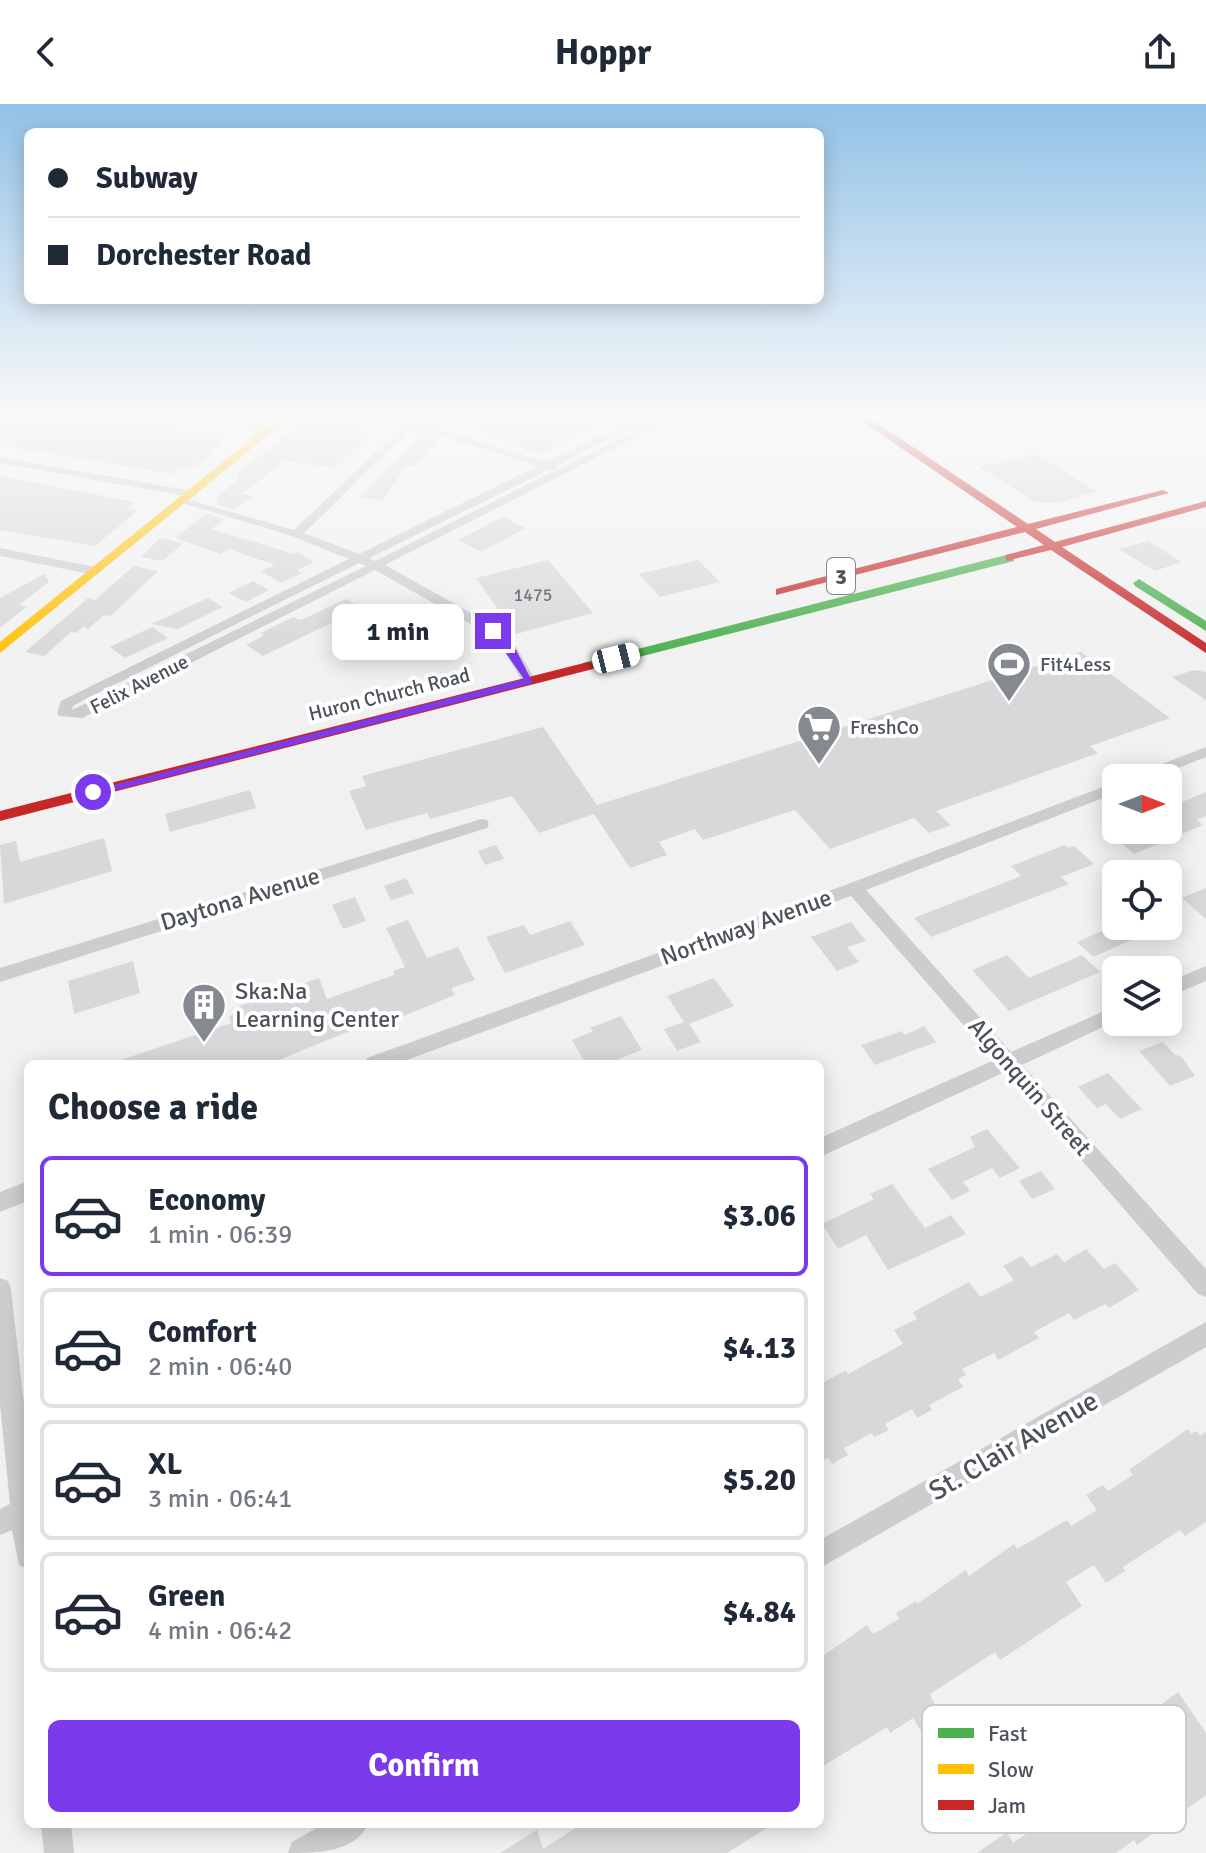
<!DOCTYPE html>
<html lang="en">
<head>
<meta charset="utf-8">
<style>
  :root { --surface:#fff; --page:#f2f2f3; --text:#1f2937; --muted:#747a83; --line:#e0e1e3; --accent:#7c3aed }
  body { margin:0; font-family:Signika,sans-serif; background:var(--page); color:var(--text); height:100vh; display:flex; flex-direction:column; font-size:30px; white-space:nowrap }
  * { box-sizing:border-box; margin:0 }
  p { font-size:26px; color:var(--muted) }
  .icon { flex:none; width:44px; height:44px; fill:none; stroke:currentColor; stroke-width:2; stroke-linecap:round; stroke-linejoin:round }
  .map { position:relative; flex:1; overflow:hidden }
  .panel { position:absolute; left:24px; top:956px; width:800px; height:768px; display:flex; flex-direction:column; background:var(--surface); border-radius:12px; box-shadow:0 4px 20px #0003 }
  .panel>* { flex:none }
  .guide { position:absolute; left:24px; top:24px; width:800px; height:176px; border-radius:12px; box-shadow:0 4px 20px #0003; display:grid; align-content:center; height:176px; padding:0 24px; background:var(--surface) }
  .needle { width:52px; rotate:90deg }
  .buttons { position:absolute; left:1102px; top:660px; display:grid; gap:16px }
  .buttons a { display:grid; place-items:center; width:80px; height:80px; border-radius:12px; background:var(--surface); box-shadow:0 4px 20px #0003; font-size:40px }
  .end { position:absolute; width:36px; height:36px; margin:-18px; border:10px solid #7c3aed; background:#fff; box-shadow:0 0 0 4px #fff }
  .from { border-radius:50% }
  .bubble { position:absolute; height:56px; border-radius:12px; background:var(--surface); box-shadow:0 4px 20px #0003; font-size:26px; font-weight:800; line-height:56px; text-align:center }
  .car { position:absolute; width:24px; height:48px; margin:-24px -12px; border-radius:10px; box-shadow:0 0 6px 2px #0007; background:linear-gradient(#fff 24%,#345 0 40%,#fff 0 76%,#345 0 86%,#fff 0) }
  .guide b { display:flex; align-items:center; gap:28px; height:76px; font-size:30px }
  .guide b+b { border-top:2px solid var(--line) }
  .guide i { width:20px; height:20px; background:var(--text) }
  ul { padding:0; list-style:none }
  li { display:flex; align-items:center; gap:24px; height:120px; margin:0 16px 12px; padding:0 8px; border:4px solid var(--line); border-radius:12px }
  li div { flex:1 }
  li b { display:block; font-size:30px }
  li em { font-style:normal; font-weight:800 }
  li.selected { border-color:var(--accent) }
  li>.icon { width:72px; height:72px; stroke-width:1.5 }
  h2 { padding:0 24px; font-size:36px; line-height:96px }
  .cta { display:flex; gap:16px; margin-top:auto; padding:16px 24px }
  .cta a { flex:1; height:92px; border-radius:12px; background:var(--accent); color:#fff; font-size:32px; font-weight:800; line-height:92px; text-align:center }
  header { display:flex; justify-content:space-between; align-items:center; height:104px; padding:0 24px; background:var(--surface); font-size:36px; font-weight:800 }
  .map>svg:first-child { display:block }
</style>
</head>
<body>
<header><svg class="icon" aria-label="back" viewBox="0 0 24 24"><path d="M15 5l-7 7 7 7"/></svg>Hoppr<svg class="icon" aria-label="share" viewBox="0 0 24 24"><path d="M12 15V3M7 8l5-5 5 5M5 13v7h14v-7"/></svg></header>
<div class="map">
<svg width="1206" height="1749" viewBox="0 0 1206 1749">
  <rect width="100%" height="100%" fill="#f2f1f1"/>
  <g fill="#d8d8da">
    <path d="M0,311H110L225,332L216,338L222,339L209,350H211L196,363L180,364L172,370L0,341Z"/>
    <path d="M309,311H342L334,319L378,325L335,364L285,357L242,390L252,392L235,406L216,401L218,399L215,395L240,373L235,372Z"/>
    <path d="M441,311H584L602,319L538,351L486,328L458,320L451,326L432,320Z"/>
    <path d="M423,329L442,335L416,362L407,361L382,397L360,393Z"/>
    <path d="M1036,350L1097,387L1058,399L1036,398L979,363Z"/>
    <path d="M0,372L135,398L128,404L138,406L95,442L0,426Z"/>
    <path d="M206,409L224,415L212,425L294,450L297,448L314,458L297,466L302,469L281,479L261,467L275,461L229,445L220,450L176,434Z"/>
    <path d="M503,413L526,424L481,448L458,436Z"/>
    <path d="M160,434L184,439L162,457L141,453Z"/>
    <path d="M1148,437L1161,445L1181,458L1155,467L1119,445Z"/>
    <path d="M548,456L593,509L516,530L476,474Z"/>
    <path d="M698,456L720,478L660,493L639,470Z"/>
    <path d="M134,462L158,467L111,512L104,511L88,525L84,522L76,529L71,528L44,552L25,548L88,494L95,496Z"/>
    <path d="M44,470L49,478L19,501L27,502L0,524V494Z"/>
    <path d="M253,477L269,486L246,498L229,489Z"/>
    <path d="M208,494L223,503L178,525L151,520Z"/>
    <path d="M346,495L362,504L263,552L246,541L263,532L261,529L293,513L301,516Z"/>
    <path d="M152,523L168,534L125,554L110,543Z"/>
    <path d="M1081,548L1170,614L1090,642L1098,649L936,707L951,721L929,729L914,714L830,745L795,706L703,736L695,725L659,738L667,751L630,764L594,710L539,729L512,692L430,715L427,709L366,726L349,687L366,682L362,672L543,623L597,701Z"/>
    <path d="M1194,566L1206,568V596L1172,573Z"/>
    <path d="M250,686L256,704L170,728L165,710Z"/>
    <path d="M1206,688V712L1197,716L1203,721L1134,750L1105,726H1168V690L1180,699Z"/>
    <path d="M104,734L112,767L4,800L0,741L16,737L20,758Z"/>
    <path d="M496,741L504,755L485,761L478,747Z"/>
    <path d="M1065,741L1068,744L1074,742L1094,760L1061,773L1069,780L931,833L914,814L1021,772L1011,762Z"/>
    <path d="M406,774L414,789L391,796L384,782Z"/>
    <path d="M1206,784V815L1182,794Z"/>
    <path d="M355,793L366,817L343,825L332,801Z"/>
    <path d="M408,816L427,854L458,843L475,876L451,884L455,891L374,924L372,918L269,960H118V957L231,919L229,913L238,907L237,903L319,874L327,895L394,871L393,867L405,863L386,824Z"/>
    <path d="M570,817L585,841L505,869L486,833L524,821L530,831Z"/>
    <path d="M851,818L866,837L847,843L859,858L837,867L811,833Z"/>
    <path d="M1113,822H1163L1093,853L1077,838Z"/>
    <path d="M1007,851L1029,874L1082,851L1100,868L1009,907L972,866Z"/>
    <path d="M133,857L140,889L74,910L68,877Z"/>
    <path d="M714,874L734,902L689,920L701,938L677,947L664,925L684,918L667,892Z"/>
    <path d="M621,912L642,946L606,960H586L572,936L593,927L590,924Z"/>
    <path d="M924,922L936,938L875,961L861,941L902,927L905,931Z"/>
    <path d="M1163,938L1175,951L1181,952L1195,972L1170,982L1139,947Z"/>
    <path d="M1108,969L1142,1005L1120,1015L1106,1000L1097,1004L1078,983Z"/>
    <path d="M987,1025L1020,1064L1000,1074L992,1064L963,1078L970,1087L952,1096L928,1065L975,1043L970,1033Z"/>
    <path d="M1041,1067L1055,1085L1032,1095L1019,1077Z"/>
    <path d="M892,1080L925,1124L951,1111L966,1130L888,1166L866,1131L838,1145L822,1120L874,1095L870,1090Z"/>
    <path d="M1086,1145L1104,1165L1115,1159L1139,1186L1109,1204L1105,1200L1074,1216L1069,1209L1034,1228L1039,1234L998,1256L994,1249L962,1265L966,1271L958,1275L963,1283L929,1301L932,1306L917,1314L912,1305L885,1320L889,1326L874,1333L872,1329L844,1344L848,1351L832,1360L828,1354L820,1358V1280L846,1266L848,1270L903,1240L894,1226L917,1215L913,1208L969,1178L980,1193L1014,1176L1003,1162L1022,1152L1031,1163L1057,1150L1064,1158Z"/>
    <path d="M1188,1325L1191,1330L1196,1327L1200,1332L1206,1328V1418L1185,1432L1180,1426L1123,1463L1125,1467L1106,1479L1094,1461L1066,1478L1082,1502L1000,1556L995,1548L930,1590L943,1620L924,1632L913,1614L890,1629L887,1623L820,1664V1554L867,1521L873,1530L899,1515L896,1509L916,1497L917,1500L966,1466L969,1472L1014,1440L1017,1445L1067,1416L1071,1422L1097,1406L1086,1391L1103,1381L1108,1387L1133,1371L1129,1366Z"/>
    <path d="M1178,1588L1206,1629V1691L1137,1741L1134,1736L1116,1749H977L1007,1728L1013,1739L1044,1718L1040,1712L1093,1669L1085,1657Z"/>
    <path d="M582,1720H773L727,1749H500L537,1726L543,1745Z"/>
  </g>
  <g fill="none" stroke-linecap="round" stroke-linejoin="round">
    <g fill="#cccdcf" fill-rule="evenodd">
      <path d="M175,311H200L275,326L270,329Z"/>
      <path d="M375,311H392L409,316L414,311H422L418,319L546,358L622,321L595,311H611L630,317L642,311H655L640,320V324H632L556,362L557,366L667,311H680L385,461L498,524L516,543L536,577L534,580H524L505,548L488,530L375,466L82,614L59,612L57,609L61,597L349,455L292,432L176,397L182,394L294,426L404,321ZM413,323L538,362L359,450L304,429ZM548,366H556L375,457L369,454ZM359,459L366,462L72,606L73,602L82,597Z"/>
      <path d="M1034,311H1060L1122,323L1117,326Z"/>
      <path d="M1186,311H1199L1206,315V322Z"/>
      <path d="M0,353L192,387L198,390L192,393L0,359Z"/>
      <path d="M0,444L95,463L101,467L95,471L0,452Z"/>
      <path d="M1206,643V653L1153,674H1131L1134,671Z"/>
      <path d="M1116,678V689L866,786L1011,948L1116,902V917L1022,961L1206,1165V1193L1198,1190L1005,968L820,1053V1034L994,956L851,792L396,960H364L367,954L848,780Z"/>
      <path d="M481,715L487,716L489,720L487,724L0,878V864Z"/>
      <path d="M1206,862V877L1168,893V878Z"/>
      <path d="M28,1077V1097L0,1108V1088Z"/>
      <path d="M0,1174L8,1177L11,1185L28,1335V1465L19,1461L12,1426L0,1431V1405L10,1400L0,1300Z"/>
      <path d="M1206,1218V1243L820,1464V1436Z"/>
      <path d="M41,1720H71L74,1749H44Z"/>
      <path d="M324,1720H368C355,1749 316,1749 288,1749L292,1738Z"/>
    </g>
    <g fill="#4caf50" fill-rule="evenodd">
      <path d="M1010,450L1014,451V457L588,566L581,562L583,559Z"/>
      <path d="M1139,475L1206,517V527L1135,482L1133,479Z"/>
    </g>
    <path fill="#ffc107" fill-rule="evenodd" d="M281,311H293L0,549V538Z"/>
    <g fill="#c62828" fill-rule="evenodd">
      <path d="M853,311H865L1028,420L1163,386L1169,389L1036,425L1055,438L1206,397V403L1062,443L1206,539V549L1051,446L1006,457V451L1044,441L1025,428L776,491V485L1017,423Z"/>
      <path d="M588,558L593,559V565L0,717V707Z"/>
    </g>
  </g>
  <linearGradient id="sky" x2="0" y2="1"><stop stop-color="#92c2e7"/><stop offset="0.56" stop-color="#f9f9f9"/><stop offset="1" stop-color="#f9f9f9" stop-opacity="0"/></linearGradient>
  <rect width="1206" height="556" fill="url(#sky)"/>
  <path fill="#7c3aed" d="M489,525H496L516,546L533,579L93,692L87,688L524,575Z"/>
  <defs>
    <g id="stadium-pin" transform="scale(2.3)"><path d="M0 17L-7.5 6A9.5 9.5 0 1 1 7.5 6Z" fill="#858a90" stroke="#fff"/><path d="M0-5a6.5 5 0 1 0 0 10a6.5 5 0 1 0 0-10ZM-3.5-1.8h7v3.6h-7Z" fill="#fff"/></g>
    <g id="supermarket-pin" transform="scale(2.3)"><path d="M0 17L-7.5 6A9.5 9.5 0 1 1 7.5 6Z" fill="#858a90" stroke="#fff"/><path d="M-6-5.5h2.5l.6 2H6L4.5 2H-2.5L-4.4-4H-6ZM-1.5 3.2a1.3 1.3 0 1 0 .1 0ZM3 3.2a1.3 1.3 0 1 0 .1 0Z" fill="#fff"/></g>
    <g id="building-pin" transform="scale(2.3)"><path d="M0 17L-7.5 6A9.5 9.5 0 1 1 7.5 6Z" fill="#858a90" stroke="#fff"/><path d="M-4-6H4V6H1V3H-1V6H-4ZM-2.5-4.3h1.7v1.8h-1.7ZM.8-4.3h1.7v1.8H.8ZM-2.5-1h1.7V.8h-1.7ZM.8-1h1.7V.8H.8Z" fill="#fff"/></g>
  </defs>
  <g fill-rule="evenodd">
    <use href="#stadium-pin" x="1009" y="560"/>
    <use href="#supermarket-pin" x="819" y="623"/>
    <use href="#building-pin" x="204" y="901"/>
  </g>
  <g text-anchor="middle" stroke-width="8" stroke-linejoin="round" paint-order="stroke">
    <g font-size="18" fill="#70757d">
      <text x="533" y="497">1475</text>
    </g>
    <g font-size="20" fill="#4b525c" stroke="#fff" text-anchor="start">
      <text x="1040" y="567">Fit4Less</text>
      <text x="850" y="630">FreshCo</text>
    </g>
    <g font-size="20" fill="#4b525c" stroke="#fff">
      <text transform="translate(139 580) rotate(-27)" y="7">Felix Avenue</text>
      <text transform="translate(389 590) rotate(-14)" y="7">Huron Church Road</text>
    </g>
    <rect fill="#fff" stroke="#81868d" stroke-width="2" x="827" y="454" width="28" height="36" rx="6"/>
    <g font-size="22" font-weight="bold" fill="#4b525c">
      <text x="841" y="480">3</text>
    </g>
    <g font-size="24" fill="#4b525c" stroke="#fff">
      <text transform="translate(240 795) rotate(-17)" y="8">Daytona Avenue</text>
      <text transform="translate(746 823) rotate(-20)" y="8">Northway Avenue</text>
      <text transform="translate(1030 983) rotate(49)" y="8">Algonquin Street</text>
    </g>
    <g font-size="24" fill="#4b525c" stroke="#fff" text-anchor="start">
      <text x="235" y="895">Ska:Na<tspan x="235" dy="28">Learning Center</tspan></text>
    </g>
    <g font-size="28" fill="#4b525c" stroke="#fff">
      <text transform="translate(1013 1341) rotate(-30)" y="10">St. Clair Avenue</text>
    </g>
  </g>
  <rect x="922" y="1601" width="264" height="128" rx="12" fill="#fff" stroke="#c9cbce" stroke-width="2"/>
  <rect x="938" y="1624" width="36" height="10" fill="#4caf50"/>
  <rect x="938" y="1660" width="36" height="10" fill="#ffc107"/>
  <rect x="938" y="1696" width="36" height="10" fill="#c62828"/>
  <g font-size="22" fill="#4b525c">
    <text x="988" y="1637">Fast</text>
    <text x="988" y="1673">Slow</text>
    <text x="988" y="1709">Jam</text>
  </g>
</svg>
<div class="buttons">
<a><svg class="needle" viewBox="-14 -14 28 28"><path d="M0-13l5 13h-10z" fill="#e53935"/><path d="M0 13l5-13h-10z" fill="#747a83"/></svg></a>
<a><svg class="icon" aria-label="locate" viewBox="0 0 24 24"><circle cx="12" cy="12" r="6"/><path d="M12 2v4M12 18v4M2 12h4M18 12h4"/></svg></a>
<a><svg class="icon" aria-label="layers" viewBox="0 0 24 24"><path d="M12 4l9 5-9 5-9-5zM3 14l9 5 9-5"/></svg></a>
</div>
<i class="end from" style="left:93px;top:688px"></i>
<i class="end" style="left:493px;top:527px"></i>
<div class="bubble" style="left:332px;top:500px;width:132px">1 min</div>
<i class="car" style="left:616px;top:554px;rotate:76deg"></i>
<div class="guide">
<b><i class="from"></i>Subway</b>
<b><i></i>Dorchester Road</b>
</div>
<section class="panel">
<h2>Choose a ride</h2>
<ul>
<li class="selected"><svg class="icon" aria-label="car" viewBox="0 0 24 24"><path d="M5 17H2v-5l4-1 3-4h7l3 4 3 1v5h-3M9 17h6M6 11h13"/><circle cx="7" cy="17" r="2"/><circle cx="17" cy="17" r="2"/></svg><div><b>Economy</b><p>1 min · 06:39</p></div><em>$3.06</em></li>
<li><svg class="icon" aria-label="car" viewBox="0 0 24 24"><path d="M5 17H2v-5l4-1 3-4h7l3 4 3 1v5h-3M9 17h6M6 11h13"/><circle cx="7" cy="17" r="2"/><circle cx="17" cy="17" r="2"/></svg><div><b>Comfort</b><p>2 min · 06:40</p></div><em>$4.13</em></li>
<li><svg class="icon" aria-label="car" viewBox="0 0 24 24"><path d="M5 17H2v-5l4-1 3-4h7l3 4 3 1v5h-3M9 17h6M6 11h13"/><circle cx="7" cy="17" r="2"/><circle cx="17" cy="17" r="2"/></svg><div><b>XL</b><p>3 min · 06:41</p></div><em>$5.20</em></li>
<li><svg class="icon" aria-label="car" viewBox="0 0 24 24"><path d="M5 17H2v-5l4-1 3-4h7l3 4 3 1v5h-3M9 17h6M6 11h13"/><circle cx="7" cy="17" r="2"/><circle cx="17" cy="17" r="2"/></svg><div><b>Green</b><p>4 min · 06:42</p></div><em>$4.84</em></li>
</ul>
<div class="cta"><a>Confirm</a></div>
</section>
</div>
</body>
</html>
